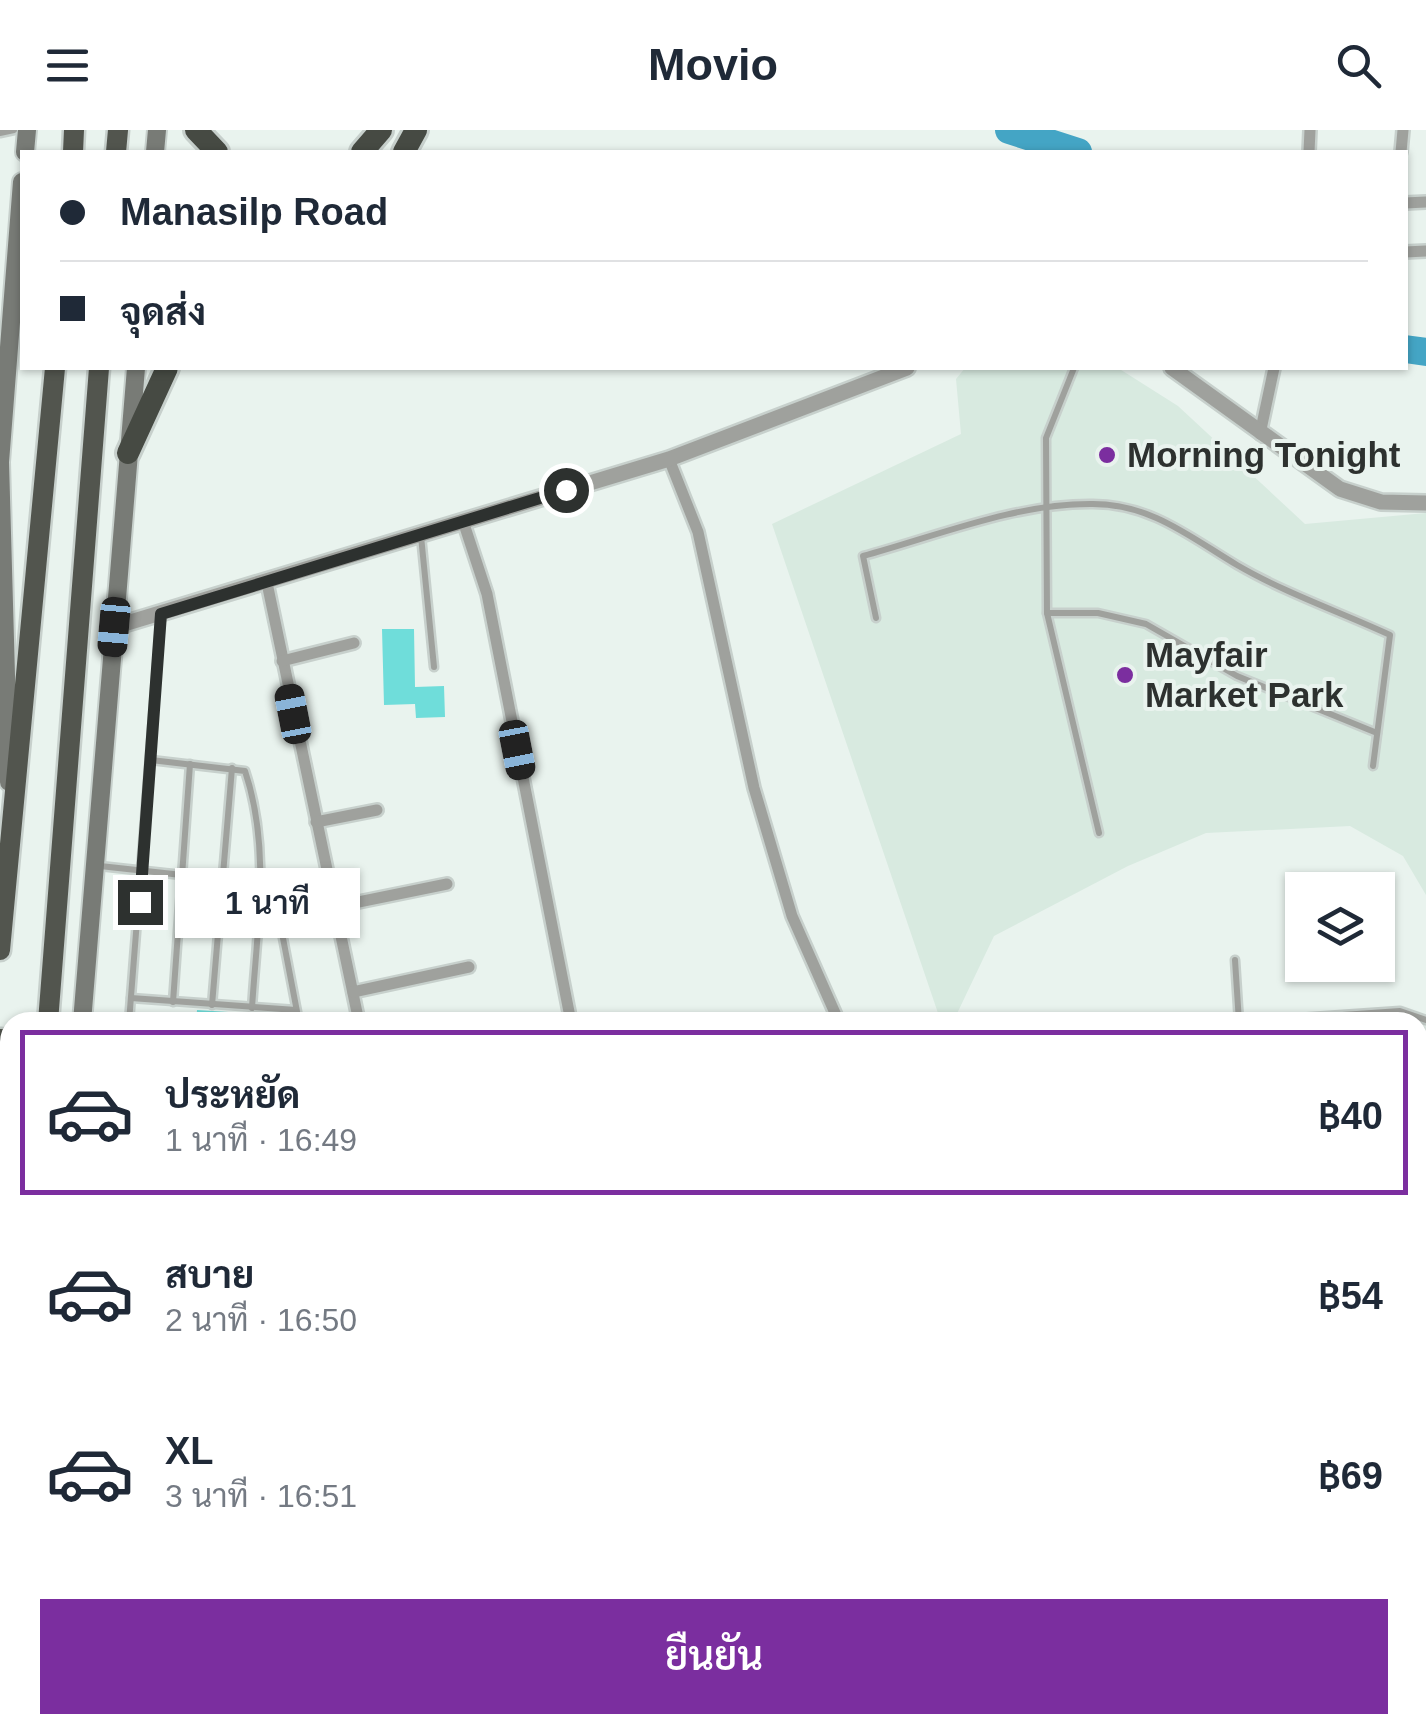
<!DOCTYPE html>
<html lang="th">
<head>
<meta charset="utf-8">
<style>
  :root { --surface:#fff; --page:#f2f2f3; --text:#1f2937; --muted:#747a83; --line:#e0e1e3; --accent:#7b2e9f }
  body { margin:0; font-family:Helvetica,Sarabun,sans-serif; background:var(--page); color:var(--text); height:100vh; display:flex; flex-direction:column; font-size:38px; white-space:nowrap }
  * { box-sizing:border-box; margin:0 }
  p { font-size:32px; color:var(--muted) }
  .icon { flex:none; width:55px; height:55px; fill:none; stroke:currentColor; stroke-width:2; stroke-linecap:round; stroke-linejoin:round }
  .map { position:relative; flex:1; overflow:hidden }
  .details { position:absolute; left:0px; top:882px; width:1428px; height:722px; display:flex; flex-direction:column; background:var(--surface); border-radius:30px 30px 0 0; box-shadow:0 2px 8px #0004 }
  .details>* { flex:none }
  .banner { position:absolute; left:20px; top:20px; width:1388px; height:220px; border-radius:0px; box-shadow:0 2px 8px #0004; display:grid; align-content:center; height:220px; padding:0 40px; background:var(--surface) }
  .tools { position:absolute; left:1285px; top:742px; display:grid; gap:20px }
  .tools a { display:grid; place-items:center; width:110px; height:110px; border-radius:0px; background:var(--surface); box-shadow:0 2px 8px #0004; font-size:50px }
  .end { position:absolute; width:45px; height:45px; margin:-22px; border:12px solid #2d312f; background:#fff; box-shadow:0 0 0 5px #fff }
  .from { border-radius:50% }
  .bubble { position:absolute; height:70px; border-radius:0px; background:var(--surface); box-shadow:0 2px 8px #0004; font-size:32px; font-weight:600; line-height:70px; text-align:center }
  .car { position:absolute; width:30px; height:60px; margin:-30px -15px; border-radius:12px; box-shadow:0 0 8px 2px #0007; background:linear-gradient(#222 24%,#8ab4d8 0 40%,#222 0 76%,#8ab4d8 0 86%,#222 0) }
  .banner b { display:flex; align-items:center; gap:35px; height:95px; font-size:38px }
  .banner b+b { border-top:2px solid var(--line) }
  .banner i { width:25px; height:25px; background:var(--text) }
  ul { padding:18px 0 0; list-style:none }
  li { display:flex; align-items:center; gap:30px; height:165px; margin:0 20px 15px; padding:0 20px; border:5px solid transparent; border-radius:0px }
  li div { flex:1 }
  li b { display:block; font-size:38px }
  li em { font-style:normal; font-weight:600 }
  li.current { border-color:var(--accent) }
  li>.icon { width:90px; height:90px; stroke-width:1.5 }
  .action { display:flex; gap:20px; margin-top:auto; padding:20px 40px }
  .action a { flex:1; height:115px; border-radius:0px; background:var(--accent); color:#fff; font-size:40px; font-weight:600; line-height:115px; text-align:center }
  header { display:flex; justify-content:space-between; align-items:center; height:130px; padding:0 40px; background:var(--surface); font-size:45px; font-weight:600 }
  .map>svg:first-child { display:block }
</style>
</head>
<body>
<header><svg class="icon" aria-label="menu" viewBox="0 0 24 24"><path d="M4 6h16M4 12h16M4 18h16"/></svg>Movio<svg class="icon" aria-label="search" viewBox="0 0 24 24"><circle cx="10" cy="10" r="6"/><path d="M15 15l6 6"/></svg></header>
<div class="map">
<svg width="1426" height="1603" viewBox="0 0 1426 1603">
  <rect width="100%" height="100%" fill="#e9f3ee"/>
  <path fill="#d8eae0" d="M965,238H1118L1178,276L1305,394L1426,383V765L1403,726L1350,696L1206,703L1128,736L994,806L953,892H941L772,394L961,304L956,249Z"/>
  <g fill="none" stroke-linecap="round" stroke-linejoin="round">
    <g stroke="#44a5c5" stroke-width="28">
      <path d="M1009,0L1078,22"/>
      <path d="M1405,219L1426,222"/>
    </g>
  </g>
  <g fill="#6fddda">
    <path d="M382,499H414L415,557L444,556L445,587L416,588L415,574L384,575Z"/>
    <path d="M197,880L258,884V892H196Z"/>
  </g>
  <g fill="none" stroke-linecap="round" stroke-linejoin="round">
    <g stroke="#c7d0cc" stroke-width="11">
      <g id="service">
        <path d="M0,3L14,0"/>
        <path d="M1074,238L1046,308L1047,483L1099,703"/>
        <path d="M421,406L434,537"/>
        <path d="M1047,483H1098L1146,494L1237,546L1377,603"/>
        <path d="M876,488L863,426C937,406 1016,373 1093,374C1151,374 1190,407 1237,435C1285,463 1340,482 1390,505L1373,636"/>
        <path d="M151,630L245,641C271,719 257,798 252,878"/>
        <path d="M100,736L264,754L278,782L299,892"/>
        <path d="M1235,830L1239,892"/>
        <path d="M131,868L296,880"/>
        <path d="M173,872L190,634"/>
        <path d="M212,875L232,638"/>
        <path d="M129,892L161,485"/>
        <path d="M1243,892L1400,881L1426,890"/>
        <path d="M1418,1203L1426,1200"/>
      </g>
    </g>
    <g stroke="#c7d0cc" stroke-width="16">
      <g id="minor">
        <path d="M1309,22L1310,0"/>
        <path d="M1401,22L1403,0"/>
        <path d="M1405,73L1426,72"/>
        <path d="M1405,122L1426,121"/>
        <path d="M1260,304L1274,238"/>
        <path d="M669,329L698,402L754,658L792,786L839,892"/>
        <path d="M463,391L487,464L571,892"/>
        <path d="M267,453L359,892"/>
        <path d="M282,531L354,513"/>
        <path d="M316,692L377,680"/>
        <path d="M334,777L447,754"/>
        <path d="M353,862L469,837"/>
        <path d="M666,1595L667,1603"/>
        <path d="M922,1595V1603"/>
        <path d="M1135,1595L1136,1603"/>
        <path d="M1293,1595V1603"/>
        <path d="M158,1603L159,1595"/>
      </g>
    </g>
    <g stroke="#c7d0cc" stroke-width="20">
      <g id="tertiary">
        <path d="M1172,238L1340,359L1381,372L1426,373"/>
        <path d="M114,497L669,329L907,238"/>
      </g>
    </g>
    <g stroke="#c7d0cc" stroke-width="22">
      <g id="secondary">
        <path d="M25,22L27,0"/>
        <path d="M155,22L157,0"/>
        <path d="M9,652L0,332L22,52"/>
        <path d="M82,892L136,238"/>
        <path d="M20,1603L21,1595"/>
      </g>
    </g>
    <g stroke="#c7d0cc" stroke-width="25">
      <g id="trunk">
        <path d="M73,22L74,0"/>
        <path d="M116,22L118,0"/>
        <path d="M0,820L55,238"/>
        <path d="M48,892L99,238"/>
        <path d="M0,909L10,910"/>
        <path d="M0,1403L10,1297"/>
      </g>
    </g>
    <g stroke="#c7d0cc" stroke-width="28">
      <g id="motorway">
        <path d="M196,0L217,22"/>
        <path d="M362,22L381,0"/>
        <path d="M404,22L416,0"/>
        <path d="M128,323L167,238"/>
      </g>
    </g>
    <use href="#service" stroke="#9fa19d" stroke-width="6"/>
    <use href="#minor" stroke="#9fa19d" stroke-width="11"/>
    <use href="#tertiary" stroke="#9fa19d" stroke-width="15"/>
    <use href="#secondary" stroke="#787b76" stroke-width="18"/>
    <use href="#trunk" stroke="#52554e" stroke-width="20"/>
    <use href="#motorway" stroke="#464a43" stroke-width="22"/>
  </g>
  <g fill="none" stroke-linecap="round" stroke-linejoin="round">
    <path stroke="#2d312f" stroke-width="12" d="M140,772L161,484L566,360"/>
  </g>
  <g fill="#7b2e9f" stroke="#e9f3ee" stroke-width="4">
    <circle cx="1107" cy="325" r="10"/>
    <circle cx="1125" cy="545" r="10"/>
  </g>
  <g text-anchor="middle" stroke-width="8" stroke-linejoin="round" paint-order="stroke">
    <g font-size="35" font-weight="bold" fill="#2d312f" stroke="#e9f3ee" text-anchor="start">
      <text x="1127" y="337">Morning Tonight</text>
      <text x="1145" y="537">Mayfair<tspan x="1145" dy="40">Market Park</tspan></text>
    </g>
  </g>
</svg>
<div class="tools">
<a><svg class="icon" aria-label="layers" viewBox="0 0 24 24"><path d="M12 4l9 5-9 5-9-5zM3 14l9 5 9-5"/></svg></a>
</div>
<i class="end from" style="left:566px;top:360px"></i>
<i class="end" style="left:140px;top:772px"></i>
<div class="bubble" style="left:175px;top:738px;width:185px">1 นาที</div>
<i class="car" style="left:114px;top:497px;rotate:185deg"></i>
<i class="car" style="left:293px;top:584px;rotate:349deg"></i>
<i class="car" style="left:517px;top:620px;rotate:169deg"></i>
<div class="banner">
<b><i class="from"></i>Manasilp Road</b>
<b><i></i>จุดส่ง</b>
</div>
<section class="details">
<ul>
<li class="current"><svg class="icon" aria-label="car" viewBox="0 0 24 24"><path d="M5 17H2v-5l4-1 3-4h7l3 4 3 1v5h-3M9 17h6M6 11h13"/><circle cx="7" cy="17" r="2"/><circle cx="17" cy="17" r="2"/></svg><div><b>ประหยัด</b><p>1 นาที · 16:49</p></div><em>฿40</em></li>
<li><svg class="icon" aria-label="car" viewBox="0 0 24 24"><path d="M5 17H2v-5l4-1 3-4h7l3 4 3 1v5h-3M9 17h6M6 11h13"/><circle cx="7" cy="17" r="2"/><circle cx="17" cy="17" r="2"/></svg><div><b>สบาย</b><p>2 นาที · 16:50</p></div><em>฿54</em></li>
<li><svg class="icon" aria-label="car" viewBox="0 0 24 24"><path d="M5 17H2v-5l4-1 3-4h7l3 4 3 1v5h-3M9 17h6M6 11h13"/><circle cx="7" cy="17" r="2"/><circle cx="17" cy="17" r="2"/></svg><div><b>XL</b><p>3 นาที · 16:51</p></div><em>฿69</em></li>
</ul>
<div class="action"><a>ยืนยัน</a></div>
</section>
</div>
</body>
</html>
